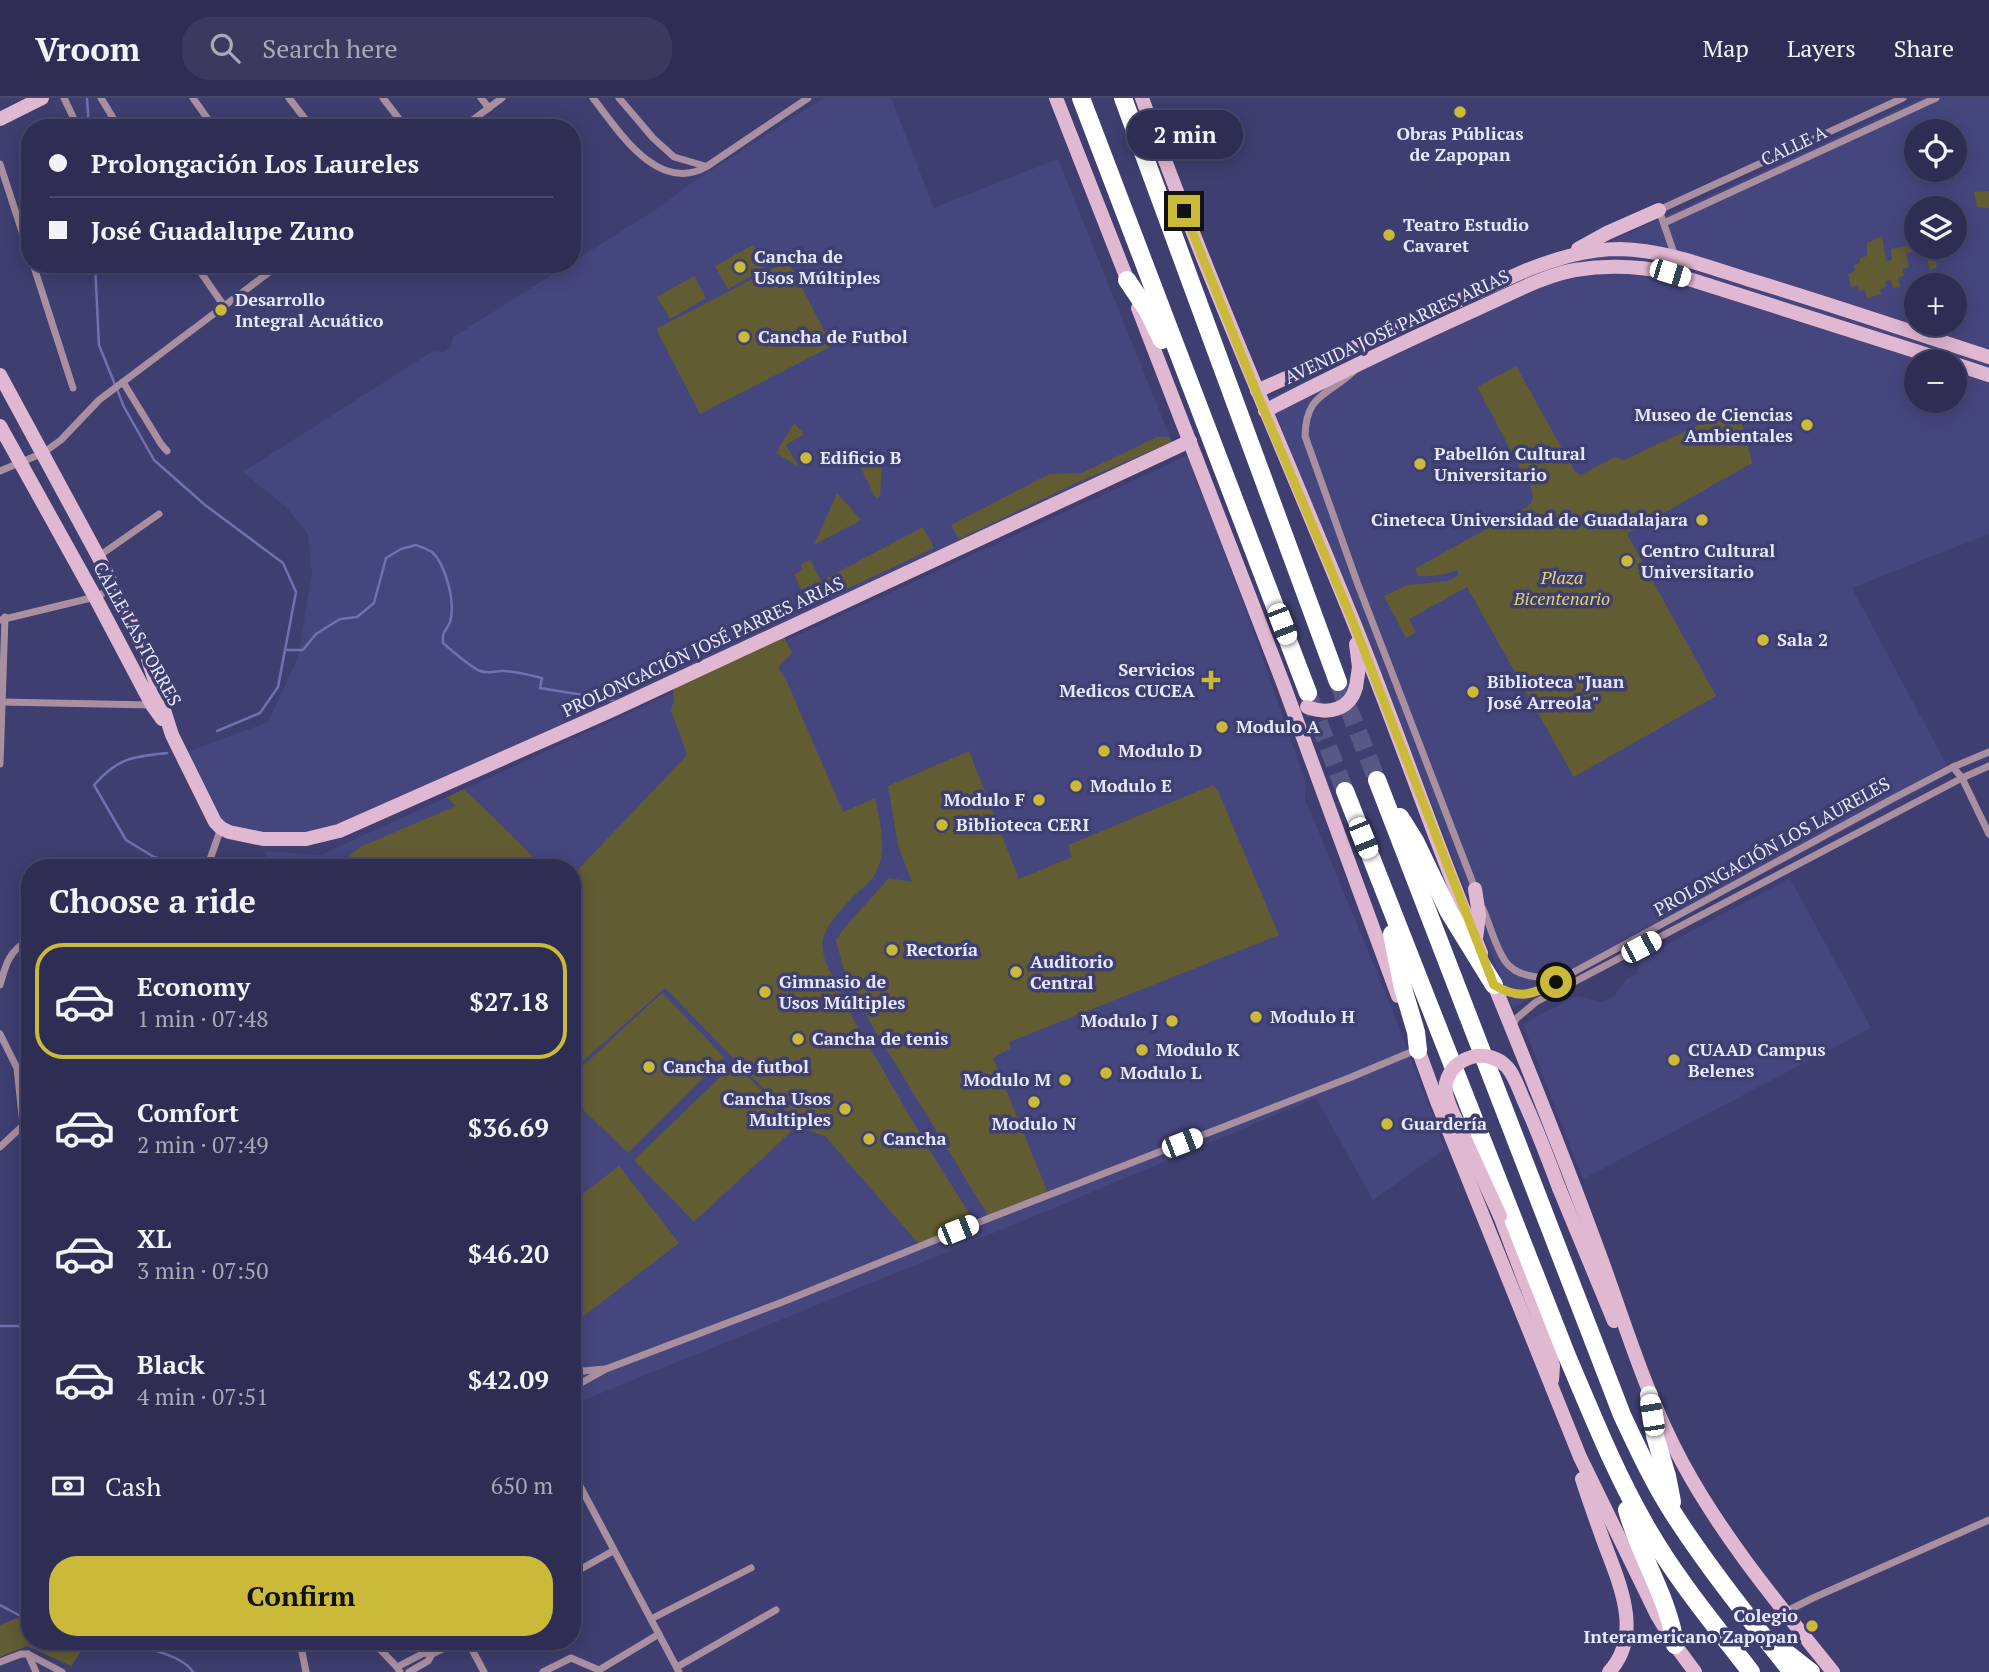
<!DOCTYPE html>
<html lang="en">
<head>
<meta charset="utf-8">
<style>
  :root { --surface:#2e2e54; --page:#3a3a5e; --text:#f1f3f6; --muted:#a7a8b8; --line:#494a6b; --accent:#cbba39 }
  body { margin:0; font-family:"PT Serif",serif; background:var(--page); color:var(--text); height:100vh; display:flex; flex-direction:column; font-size:26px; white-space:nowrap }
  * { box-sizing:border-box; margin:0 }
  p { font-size:23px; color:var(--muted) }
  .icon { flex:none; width:38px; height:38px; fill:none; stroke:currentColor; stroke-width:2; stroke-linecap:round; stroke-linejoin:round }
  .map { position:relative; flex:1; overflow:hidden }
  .panel { position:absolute; left:21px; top:761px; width:560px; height:791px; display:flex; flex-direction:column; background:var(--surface); border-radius:28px; box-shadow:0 4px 18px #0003,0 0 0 2px var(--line) }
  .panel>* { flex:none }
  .top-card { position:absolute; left:21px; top:21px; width:560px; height:154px; border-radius:28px; box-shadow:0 4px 18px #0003,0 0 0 2px var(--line); display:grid; align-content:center; height:154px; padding:0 28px; background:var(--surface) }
  .buttons { position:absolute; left:1904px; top:21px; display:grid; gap:14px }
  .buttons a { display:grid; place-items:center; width:63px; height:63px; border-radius:50%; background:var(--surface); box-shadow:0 4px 18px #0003,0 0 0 2px var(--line); font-size:35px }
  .end { position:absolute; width:32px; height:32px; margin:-16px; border:9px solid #cbba39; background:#111; box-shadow:0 0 0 4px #111 }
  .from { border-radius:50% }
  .bubble { position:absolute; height:49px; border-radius:24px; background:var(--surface); box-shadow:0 4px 18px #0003,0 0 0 2px var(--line); font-size:23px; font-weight:800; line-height:49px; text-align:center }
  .car { position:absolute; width:21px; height:42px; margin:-21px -10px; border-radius:9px; box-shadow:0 0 5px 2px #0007; background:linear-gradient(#fff 24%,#345 0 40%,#fff 0 76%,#345 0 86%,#fff 0) }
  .top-card b { display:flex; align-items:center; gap:24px; height:66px; font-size:26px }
  .top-card b+b { border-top:2px solid var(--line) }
  .top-card i { width:18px; height:18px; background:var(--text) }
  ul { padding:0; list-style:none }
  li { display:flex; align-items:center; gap:21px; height:116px; margin:0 14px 10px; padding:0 14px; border:4px solid transparent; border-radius:28px }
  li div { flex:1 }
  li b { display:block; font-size:26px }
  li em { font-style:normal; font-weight:800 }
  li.on { border-color:var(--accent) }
  li>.icon { width:63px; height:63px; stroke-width:1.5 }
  h2 { padding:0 28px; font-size:32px; line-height:84px }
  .pay { display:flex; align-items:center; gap:18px; height:77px; padding:0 28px; font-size:26px }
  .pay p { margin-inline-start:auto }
  .primary-button { display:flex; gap:14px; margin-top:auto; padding:14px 28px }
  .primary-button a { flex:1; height:80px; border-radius:28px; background:var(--accent); color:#111; font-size:28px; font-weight:800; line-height:80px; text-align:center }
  header { display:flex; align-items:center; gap:42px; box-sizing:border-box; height:98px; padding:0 35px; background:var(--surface); border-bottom:2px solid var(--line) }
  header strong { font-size:33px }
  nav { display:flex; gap:38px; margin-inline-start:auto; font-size:24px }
  .search { width:490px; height:63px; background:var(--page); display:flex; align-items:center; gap:18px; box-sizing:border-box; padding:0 24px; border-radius:28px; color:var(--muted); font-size:26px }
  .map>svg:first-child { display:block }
</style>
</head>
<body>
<header>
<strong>Vroom</strong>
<div class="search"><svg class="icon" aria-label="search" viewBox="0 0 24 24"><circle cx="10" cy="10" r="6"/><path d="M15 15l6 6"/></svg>Search here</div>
<nav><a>Map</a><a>Layers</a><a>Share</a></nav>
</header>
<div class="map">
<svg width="1989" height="1574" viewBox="0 0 1989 1574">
  <rect width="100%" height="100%" fill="#3e3e70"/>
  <g fill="#46467f" fill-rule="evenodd">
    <path d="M824,0H891L934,110L1058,61L1172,344L645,589L540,641L322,735L233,734L220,721L187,654L268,624L298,559L312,475L308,436L286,409L243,374L433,253L444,254L451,250L453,239L569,166H572V164L660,109L691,85Z"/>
    <path d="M1922,0H1989V436L1852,490L1951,675L1513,910L1269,300ZM1916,33H1955V72H1916ZM1916,110H1955V149H1916ZM1916,187H1955V226H1916ZM1916,264H1955V303H1916Z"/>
    <path d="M1191,356L1197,387L1205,401L1238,490L1306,685L1305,701L1388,901L1445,1051L1373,1102L1316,1000L1023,1123L572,1307V770H271L265,753L321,757Z"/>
    <path d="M1790,780L1871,930L1583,1081L1523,926L1577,898L1603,904L1610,900L1615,897L1627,881L1637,876L1640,861Z"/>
  </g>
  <g fill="#625c33">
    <path d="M1989,93V110L1977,109L1974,94Z"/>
    <path d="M1882,138L1886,163L1892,162L1891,151L1910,147L1912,154L1906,155L1909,169L1902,171L1904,178L1898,180L1900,189L1893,190L1891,182L1885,183L1886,189L1880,191L1881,196L1867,200L1865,192L1859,193L1857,188L1851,189L1848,176L1855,173L1854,167L1860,165V160L1867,158V145Z"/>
    <path d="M753,147L765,170L728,191L715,168Z"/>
    <path d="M1924,149H1945L1948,161L1941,163L1940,160L1935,161L1937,169L1930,172Z"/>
    <path d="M788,163L832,248L700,316L656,231Z"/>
    <path d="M694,178L706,200L670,221L657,199Z"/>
    <path d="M1516,268L1575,374L1581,377L1615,359L1624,362L1703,325L1741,320L1752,365L1627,436L1716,598L1574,679L1467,489L1409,521L1416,534L1406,540L1384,498L1407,487L1449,483L1459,477L1457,472C1443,478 1432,478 1417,478L1416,470L1530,407L1533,399L1531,390L1477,289Z"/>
    <path d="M794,325L804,336L786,347L799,369L776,355Z"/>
    <path d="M1157,339H1169L1171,344L1076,385L959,441L951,427L1049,376L1082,375Z"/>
    <path d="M860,357L872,369L882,368L880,398L878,401L874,397L856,360Z"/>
    <path d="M837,395L861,422L814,447Z"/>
    <path d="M923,429L934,450L810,508L794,477L802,472L801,466L810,462L821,483Z"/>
    <path d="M784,539L792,555L778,569L787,584L843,714L875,700C880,724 888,753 875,776C872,782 865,788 860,792C847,805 828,823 823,841C821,848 824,856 825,863L855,924L933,1058L973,1121L919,1146L825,1038L803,1031L665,890L572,973V778L687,657L671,612L674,602L673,591Z"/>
    <path d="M969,653L1019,781L1072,759L1068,747L1213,687L1218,693L1279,837L1009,944L1011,950L993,960L1048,1095L989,1119L871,926L843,869L836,842L845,829L889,780L912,784L898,748L888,688Z"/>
    <path d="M464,691L545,770H346L350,757L360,749L456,708L447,699Z"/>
    <path d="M662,895L724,959L628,1055L572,1001V978Z"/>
    <path d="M735,965L796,1029L694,1124L634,1062Z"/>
    <path d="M619,1068L679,1145L572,1227V1104Z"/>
    <path d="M17,1520L30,1525V1544H72L84,1549L71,1568L27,1548L0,1559V1527Z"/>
  </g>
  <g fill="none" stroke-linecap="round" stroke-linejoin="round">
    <g stroke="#6f71b0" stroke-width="2.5">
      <path d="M87,0L89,30"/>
      <path d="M95,166L99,247L124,309L154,362L205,407L283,465L296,494L278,589L260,615L217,633"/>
      <path d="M285,552H303L316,536L340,521L357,519L374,505L386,460L401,451L416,447C421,449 428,451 432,454C446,467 456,506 450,524C446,534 442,532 443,545C451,552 471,569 480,573C487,576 495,573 502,573C516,573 529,577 542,580L540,590L613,602"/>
      <path d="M167,655C131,659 118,660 94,687L126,742L154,759L187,770"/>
      <path d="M0,1228H28L30,1224"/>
      <path d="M0,1507L30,1523"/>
      <path d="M110,1544C132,1546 181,1555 193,1574"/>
    </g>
    <g stroke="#575885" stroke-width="18" stroke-dasharray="18 9" stroke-linecap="butt">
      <path d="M1338,584L1377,682"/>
      <path d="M1309,599L1345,693"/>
    </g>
    <g stroke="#a98f9f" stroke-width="7">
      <path d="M64,0L74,21L76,30"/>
      <path d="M101,0L119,30"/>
      <path d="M193,0L214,30"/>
      <path d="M289,0L312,30"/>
      <path d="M383,0L406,30"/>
      <path d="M481,0L489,10"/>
      <path d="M593,0C618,32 657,96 706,69L808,0"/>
      <path d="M619,0L653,40L674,59L705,68"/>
      <path d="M462,30L502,0"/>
      <path d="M0,66L30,158"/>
      <path d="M1664,125L1936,0"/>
      <path d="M1675,158L1659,112L1903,0"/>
      <path d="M33,166L73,290"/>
      <path d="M195,166L224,208"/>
      <path d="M1354,273C1328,298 1306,295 1305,338L1357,484L1476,793"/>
      <path d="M123,284L161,346L167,353"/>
      <path d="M0,373L43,355L61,342L99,302L280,166"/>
      <path d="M99,458L159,416"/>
      <path d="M0,522L95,499L114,490"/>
      <path d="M2,604L151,607"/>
      <path d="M0,666L5,519"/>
      <path d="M1953,669L1962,680L1989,736"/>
      <path d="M207,770L221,730"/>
      <path d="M1483,811C1490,827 1495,848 1505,863C1518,882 1550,881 1569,877"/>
      <path d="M0,887C6,865 9,853 30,841"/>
      <path d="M1495,888L1516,896L1537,894L1892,701L1953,669L1989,654"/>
      <path d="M1512,928L1517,920L1536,904L1962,680L1989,668"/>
      <path d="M0,936L17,970L23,1027"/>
      <path d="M0,1049L30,1021"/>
      <path d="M572,1274L605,1271"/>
      <path d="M572,1290L606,1271L785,1203L987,1121L1349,980L1416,952"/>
      <path d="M572,1373L679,1574"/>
      <path d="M572,1476L613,1453"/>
      <path d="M1785,1514L1813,1500L1989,1422"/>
      <path d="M651,1521L751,1470"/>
      <path d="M373,1544L397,1569L400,1574"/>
      <path d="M468,1544L484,1574"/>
      <path d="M302,1554L306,1574"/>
      <path d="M28,1556L36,1574"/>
      <path d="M0,1564L21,1556H28L62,1574"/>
      <path d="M397,1569L424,1555L432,1556"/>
      <path d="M677,1569L776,1512"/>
      <path d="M599,1572L659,1536"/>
      <path d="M409,1574L428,1563L432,1556L456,1544"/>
      <path d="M543,1574L571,1560L599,1572"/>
    </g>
    <g stroke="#e1b8d1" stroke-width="14">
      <path d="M1056,0L1131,191"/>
      <path d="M1142,0C1206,178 1283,350 1354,525C1398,634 1436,746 1481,855"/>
      <path d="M0,21L42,0"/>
      <path d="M1578,151L1607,135L1659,112"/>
      <path d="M1138,210L1283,585L1398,898"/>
      <path d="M1955,266L1989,277"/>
      <path d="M0,277L98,458L146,555L172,637L215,724L221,730L229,734L263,741H306L339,733L610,613L1190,343"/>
      <path d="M1257,293L1527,172C1558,160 1587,151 1620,151C1665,152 1708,169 1750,182C1830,206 1909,233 1989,259"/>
      <path d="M1265,313C1336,276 1408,242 1481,209C1511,196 1542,178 1575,172C1607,167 1639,168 1670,175L1950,264"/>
      <path d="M0,328L95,499L152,607L162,621"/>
      <path d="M1356,589L1359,569L1356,546"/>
      <path d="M1475,791L1479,817L1476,841"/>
      <path d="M1490,877C1529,972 1567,1067 1602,1163C1627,1232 1647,1299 1682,1364C1723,1440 1779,1507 1833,1574"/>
      <path d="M1415,943L1438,1006L1580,1359L1657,1517L1675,1547L1695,1574"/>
      <path d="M1559,1090L1614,1223"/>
      <path d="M1500,1118L1549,1247L1553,1268L1552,1282"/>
      <path d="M1582,1381C1589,1403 1597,1425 1605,1447C1620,1487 1643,1537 1609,1574"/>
    </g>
    <g stroke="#fff" stroke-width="18">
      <path d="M1081,0L1308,595"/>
      <path d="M1123,0L1338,584"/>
      <path d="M1127,182L1148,213L1162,242"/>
      <path d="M1377,682L1622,1317C1638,1351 1654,1386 1675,1418C1710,1472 1751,1523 1792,1574"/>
      <path d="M1345,693L1567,1258C1591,1314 1613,1370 1643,1423C1673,1477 1713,1525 1751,1574"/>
      <path d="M1400,719L1415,743L1449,814L1494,887"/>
      <path d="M1392,836L1403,890L1416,934L1418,952"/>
      <path d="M1649,1297L1655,1338L1667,1378L1672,1404"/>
      <path d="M1627,1412C1639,1456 1670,1503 1675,1547"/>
      <path d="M1778,1548L1811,1574"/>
    </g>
    <g stroke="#e1b8d1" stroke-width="14">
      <path d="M1307,609C1328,617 1350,612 1356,589"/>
      <path d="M1500,1118L1451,1011C1448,1003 1444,994 1446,985C1453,957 1488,949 1507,969C1515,978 1519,992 1524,1003C1537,1031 1548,1061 1559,1090"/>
    </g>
  </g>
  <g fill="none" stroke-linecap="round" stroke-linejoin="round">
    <path stroke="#cbba39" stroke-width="9" d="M1184,113L1256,293L1353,524L1494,887C1519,902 1533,897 1556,884"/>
  </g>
  <g fill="#cbba39" stroke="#3e3e70" stroke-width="2.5">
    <circle cx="1460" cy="14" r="7"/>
    <circle cx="1389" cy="137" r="7"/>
    <circle cx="740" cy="169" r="7"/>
    <circle cx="221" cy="212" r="7"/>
    <circle cx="744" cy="239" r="7"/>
    <circle cx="1807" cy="327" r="7"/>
    <circle cx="806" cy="360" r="7"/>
    <circle cx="1420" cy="366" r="7"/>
    <circle cx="1702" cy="422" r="7"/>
    <circle cx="1627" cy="463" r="7"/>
    <circle cx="1763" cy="542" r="7"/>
    <path d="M1207.5 571.5h7v7h7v7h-7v7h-7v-7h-7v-7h7z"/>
    <circle cx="1473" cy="594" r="7"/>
    <circle cx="1222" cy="629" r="7"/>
    <circle cx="1104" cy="653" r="7"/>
    <circle cx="1076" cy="688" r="7"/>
    <circle cx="1039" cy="702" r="7"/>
    <circle cx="942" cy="727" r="7"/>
    <circle cx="892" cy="852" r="7"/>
    <circle cx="1016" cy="874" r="7"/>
    <circle cx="765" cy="894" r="7"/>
    <circle cx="1256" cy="919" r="7"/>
    <circle cx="1172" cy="923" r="7"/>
    <circle cx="798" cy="941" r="7"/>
    <circle cx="1142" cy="952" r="7"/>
    <circle cx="1674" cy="962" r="7"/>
    <circle cx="649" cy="969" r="7"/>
    <circle cx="1106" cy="975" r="7"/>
    <circle cx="1065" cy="982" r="7"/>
    <circle cx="1034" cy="1004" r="7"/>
    <circle cx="845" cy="1011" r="7"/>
    <circle cx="1387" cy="1026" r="7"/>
    <circle cx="869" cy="1041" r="7"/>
    <circle cx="1812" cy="1528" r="7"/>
  </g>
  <g text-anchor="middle" stroke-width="7" stroke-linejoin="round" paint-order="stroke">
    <g font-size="18" font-weight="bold" fill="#e6e8fa" stroke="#3e3e70" text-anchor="start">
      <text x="1460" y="42" text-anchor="middle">Obras Públicas<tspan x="1460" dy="21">de Zapopan</tspan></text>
      <text x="1403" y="133">Teatro Estudio<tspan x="1403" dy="21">Cavaret</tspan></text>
      <text x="754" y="165">Cancha de<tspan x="754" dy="21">Usos Múltiples</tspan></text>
      <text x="235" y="208">Desarrollo<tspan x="235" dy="21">Integral Acuático</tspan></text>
      <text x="758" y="245">Cancha de Futbol</text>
      <text x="1793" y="323" text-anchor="end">Museo de Ciencias<tspan x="1793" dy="21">Ambientales</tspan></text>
      <text x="1434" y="362">Pabellón Cultural<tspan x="1434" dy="21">Universitario</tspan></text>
      <text x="820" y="366">Edificio B</text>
      <text x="1688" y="428" text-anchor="end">Cineteca Universidad de Guadalajara</text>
      <text x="1641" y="459">Centro Cultural<tspan x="1641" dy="21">Universitario</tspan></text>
      <text x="1777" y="548">Sala 2</text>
      <text x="1195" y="578" text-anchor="end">Servicios<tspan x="1195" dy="21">Medicos CUCEA</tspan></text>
      <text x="1487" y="590">Biblioteca "Juan<tspan x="1487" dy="21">José Arreola"</tspan></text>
      <text x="1236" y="635">Modulo A</text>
      <text x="1118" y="659">Modulo D</text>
      <text x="1090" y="694">Modulo E</text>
      <text x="1025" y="708" text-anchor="end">Modulo F</text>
      <text x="956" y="733">Biblioteca CERI</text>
      <text x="906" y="858">Rectoría</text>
      <text x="1030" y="870">Auditorio<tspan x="1030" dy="21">Central</tspan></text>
      <text x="779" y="890">Gimnasio de<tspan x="779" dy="21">Usos Múltiples</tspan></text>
      <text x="1270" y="925">Modulo H</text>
      <text x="1158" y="929" text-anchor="end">Modulo J</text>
      <text x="812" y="947">Cancha de tenis</text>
      <text x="1156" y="958">Modulo K</text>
      <text x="1688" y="958">CUAAD Campus<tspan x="1688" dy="21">Belenes</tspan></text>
      <text x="663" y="975">Cancha de futbol</text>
      <text x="1120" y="981">Modulo L</text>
      <text x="1051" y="988" text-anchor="end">Modulo M</text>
      <text x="831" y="1007" text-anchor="end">Cancha Usos<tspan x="831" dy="21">Multiples</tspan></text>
      <text x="1034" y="1032" text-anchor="middle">Modulo N</text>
      <text x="1401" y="1032">Guardería</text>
      <text x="883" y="1047">Cancha</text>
      <text x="1798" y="1524" text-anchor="end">Colegio<tspan x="1798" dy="21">Interamericano Zapopan</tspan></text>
    </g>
    <g font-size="18" fill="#e6e8fa" stroke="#3e3e70">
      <text transform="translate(1794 48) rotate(-25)" y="6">CALLE A</text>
      <text transform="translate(1397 229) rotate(-25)" y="6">AVENIDA JOSÉ PARRES ARIAS</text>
      <text transform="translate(137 536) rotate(61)" y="6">CALLE LAS TORRES</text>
      <text transform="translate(703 549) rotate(-25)" y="6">PROLONGACIÓN JOSÉ PARRES ARIAS</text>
      <text transform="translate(1772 749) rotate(-29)" y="6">PROLONGACIÓN LOS LAURELES</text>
    </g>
    <g font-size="18" font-style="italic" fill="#e1d36c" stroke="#3e3e70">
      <text x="1562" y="486">Plaza<tspan x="1562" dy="21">Bicentenario</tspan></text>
    </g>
  </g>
</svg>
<div class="buttons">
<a><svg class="icon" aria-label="locate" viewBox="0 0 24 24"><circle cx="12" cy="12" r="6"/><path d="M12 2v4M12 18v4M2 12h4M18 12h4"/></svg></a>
<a><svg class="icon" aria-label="layers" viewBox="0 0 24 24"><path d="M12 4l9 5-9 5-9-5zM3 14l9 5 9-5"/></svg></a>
<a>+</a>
<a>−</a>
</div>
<i class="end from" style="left:1556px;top:884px"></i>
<i class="end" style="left:1184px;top:113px"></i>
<div class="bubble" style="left:1127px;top:12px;width:116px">2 min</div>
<i class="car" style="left:1670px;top:175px;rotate:107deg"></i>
<i class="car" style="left:1282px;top:526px;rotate:159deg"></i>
<i class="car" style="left:1363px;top:740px;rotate:158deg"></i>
<i class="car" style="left:1641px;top:849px;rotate:62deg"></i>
<i class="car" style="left:1182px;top:1045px;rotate:69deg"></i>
<i class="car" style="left:958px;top:1132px;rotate:68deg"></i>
<i class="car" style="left:1652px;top:1317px;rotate:351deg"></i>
<div class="top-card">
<b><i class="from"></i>Prolongación Los Laureles</b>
<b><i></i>José Guadalupe Zuno</b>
</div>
<section class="panel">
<h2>Choose a ride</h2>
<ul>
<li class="on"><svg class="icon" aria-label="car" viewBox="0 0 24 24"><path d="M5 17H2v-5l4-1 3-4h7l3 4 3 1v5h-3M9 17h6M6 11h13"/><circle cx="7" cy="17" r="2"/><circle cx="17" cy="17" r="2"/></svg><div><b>Economy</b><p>1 min · 07:48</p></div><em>$27.18</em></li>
<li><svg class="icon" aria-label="car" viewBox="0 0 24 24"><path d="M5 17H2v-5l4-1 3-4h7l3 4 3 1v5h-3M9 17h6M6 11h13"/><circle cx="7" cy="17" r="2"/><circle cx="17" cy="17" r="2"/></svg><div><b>Comfort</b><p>2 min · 07:49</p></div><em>$36.69</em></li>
<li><svg class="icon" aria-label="car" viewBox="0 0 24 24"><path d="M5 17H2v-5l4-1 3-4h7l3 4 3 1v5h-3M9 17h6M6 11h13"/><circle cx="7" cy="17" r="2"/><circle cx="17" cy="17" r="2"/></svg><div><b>XL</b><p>3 min · 07:50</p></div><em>$46.20</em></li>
<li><svg class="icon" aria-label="car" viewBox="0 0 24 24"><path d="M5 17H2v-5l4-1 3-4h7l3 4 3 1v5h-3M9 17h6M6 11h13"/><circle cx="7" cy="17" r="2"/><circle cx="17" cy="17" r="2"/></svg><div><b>Black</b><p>4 min · 07:51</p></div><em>$42.09</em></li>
</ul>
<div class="pay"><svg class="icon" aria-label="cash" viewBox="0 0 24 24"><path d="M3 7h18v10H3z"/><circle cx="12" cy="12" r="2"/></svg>Cash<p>650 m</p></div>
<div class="primary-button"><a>Confirm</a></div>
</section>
</div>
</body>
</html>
